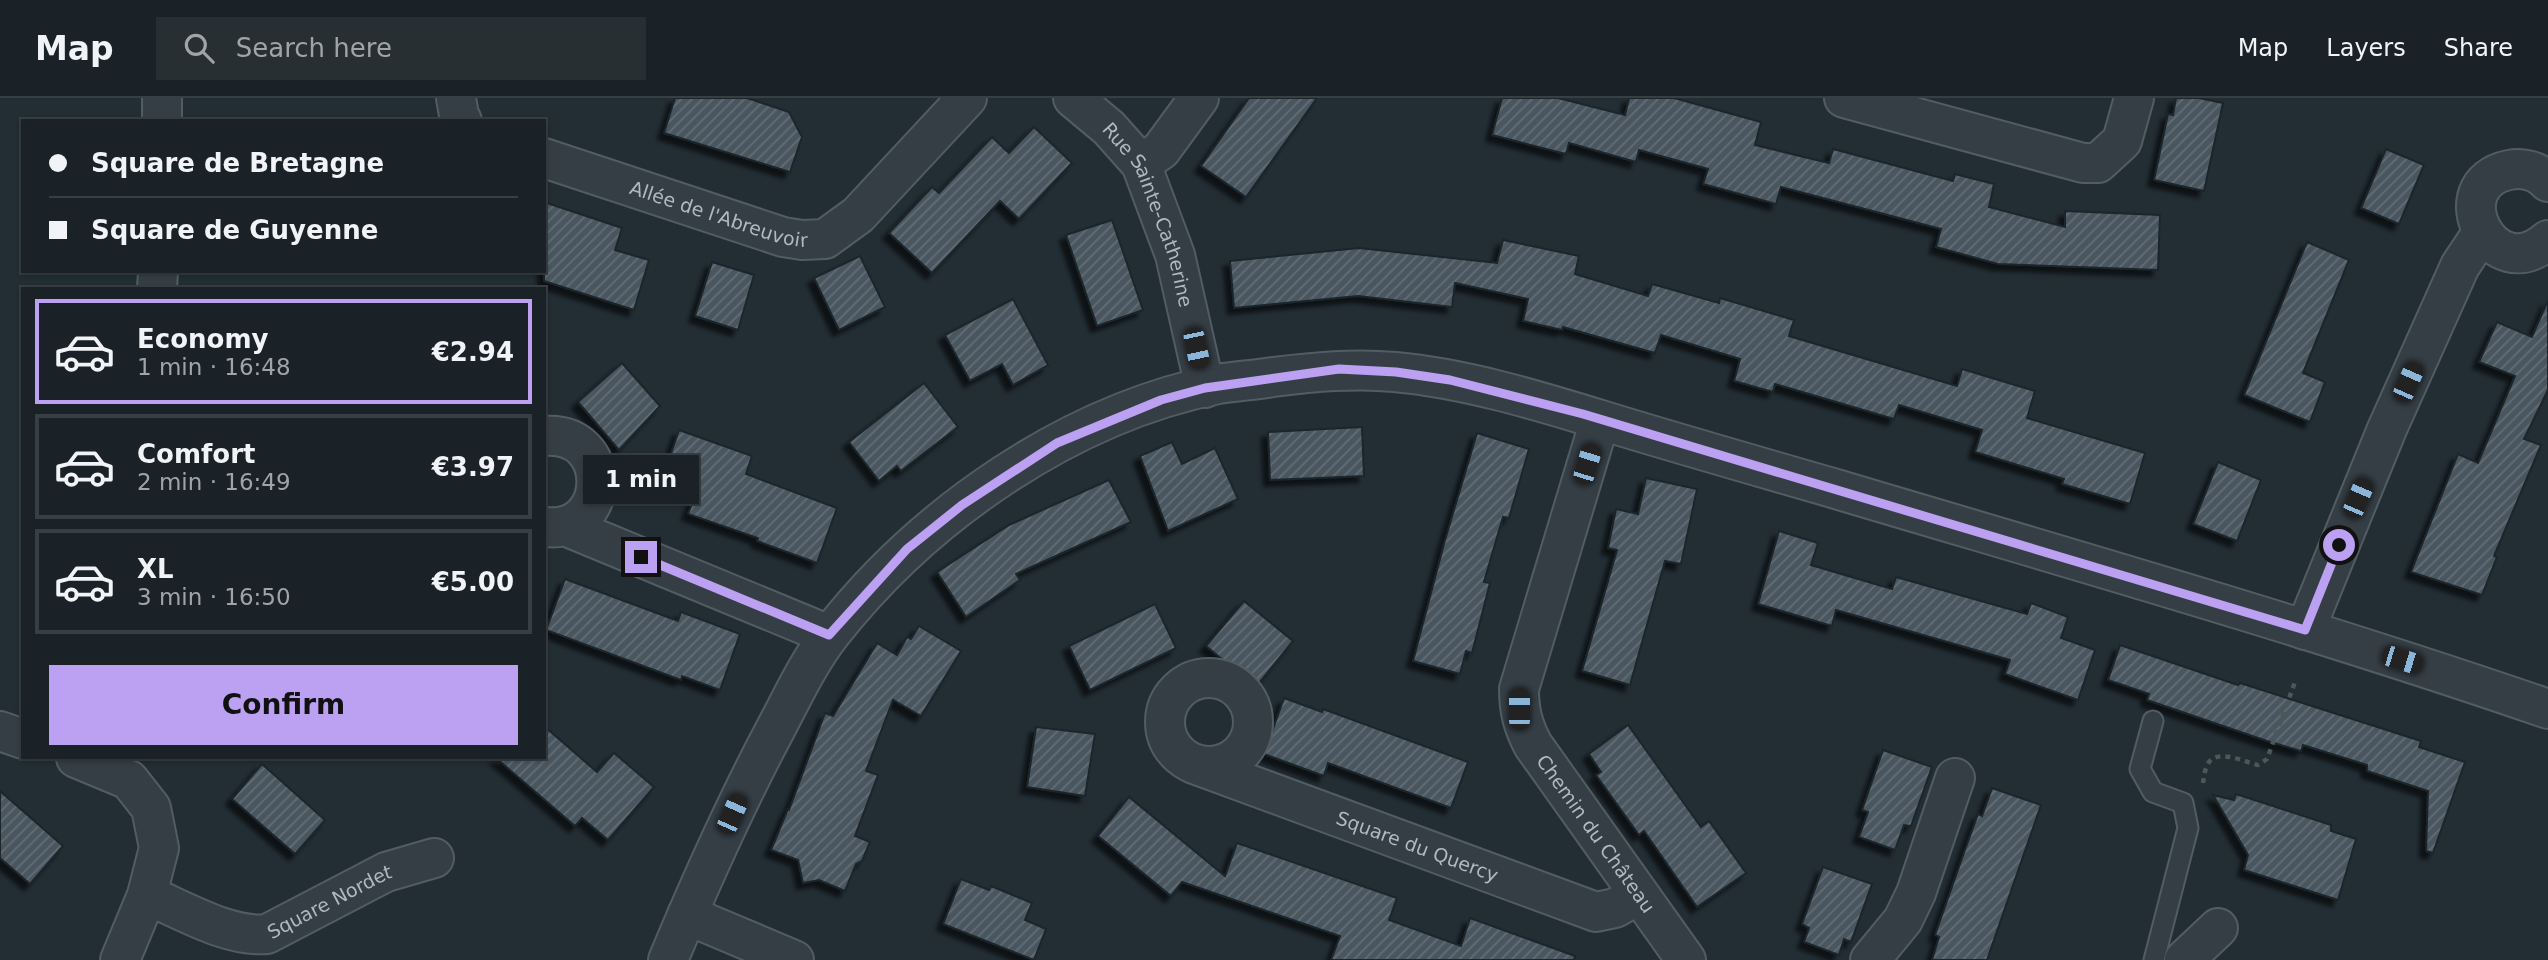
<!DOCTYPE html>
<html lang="en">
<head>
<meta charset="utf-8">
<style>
  :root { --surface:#1a2227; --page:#272f33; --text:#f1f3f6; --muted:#9fa4a7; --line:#383f44; --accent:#bca0f2 }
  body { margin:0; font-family:"DejaVu Sans",sans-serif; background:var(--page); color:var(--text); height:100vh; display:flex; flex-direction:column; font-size:26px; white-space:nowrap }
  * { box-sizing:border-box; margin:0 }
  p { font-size:23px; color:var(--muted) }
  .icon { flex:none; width:38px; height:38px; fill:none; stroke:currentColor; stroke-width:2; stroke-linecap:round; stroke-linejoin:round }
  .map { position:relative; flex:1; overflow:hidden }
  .side { position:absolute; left:21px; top:189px; width:525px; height:472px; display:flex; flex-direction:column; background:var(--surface); border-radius:0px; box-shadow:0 2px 5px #0004,0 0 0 2px var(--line) }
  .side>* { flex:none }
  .hud { position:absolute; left:21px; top:21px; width:525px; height:154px; border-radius:0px; box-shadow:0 2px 5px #0004,0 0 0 2px var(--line); display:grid; align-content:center; height:154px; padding:0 28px; background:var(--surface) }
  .end { position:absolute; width:32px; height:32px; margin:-16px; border:9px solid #bca0f2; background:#111; box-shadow:0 0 0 4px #111 }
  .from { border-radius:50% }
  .bubble { position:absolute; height:49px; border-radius:0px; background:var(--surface); box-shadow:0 2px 5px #0004,0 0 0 2px var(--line); font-size:23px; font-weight:700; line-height:49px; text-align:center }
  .car { position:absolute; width:21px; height:42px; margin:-21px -10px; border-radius:9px; box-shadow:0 0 5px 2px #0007; background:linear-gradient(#222 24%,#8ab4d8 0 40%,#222 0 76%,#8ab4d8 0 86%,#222 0) }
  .hud b { display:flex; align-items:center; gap:24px; height:66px; font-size:26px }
  .hud b+b { border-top:2px solid var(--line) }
  .hud i { width:18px; height:18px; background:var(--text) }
  ul { padding:12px 0 0; list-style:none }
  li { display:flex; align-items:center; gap:21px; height:105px; margin:0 14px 10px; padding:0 14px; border:4px solid var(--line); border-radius:0px }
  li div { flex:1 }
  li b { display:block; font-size:26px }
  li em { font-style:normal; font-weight:700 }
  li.current { border-color:var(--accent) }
  li>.icon { width:63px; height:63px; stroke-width:1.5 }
  .button { display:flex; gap:14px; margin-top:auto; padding:14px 28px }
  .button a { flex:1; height:80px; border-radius:0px; background:var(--accent); color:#111; font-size:28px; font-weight:700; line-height:80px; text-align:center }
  header { display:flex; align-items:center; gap:42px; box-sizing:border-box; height:98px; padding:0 35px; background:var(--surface); border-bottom:2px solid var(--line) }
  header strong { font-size:33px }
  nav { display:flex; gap:38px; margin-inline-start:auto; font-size:24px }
  .search { width:490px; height:63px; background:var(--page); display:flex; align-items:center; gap:18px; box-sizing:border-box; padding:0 24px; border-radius:0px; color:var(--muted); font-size:26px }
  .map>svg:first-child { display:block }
</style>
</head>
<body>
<header>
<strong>Map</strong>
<div class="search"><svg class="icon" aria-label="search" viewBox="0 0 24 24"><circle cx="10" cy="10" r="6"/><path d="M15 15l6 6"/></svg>Search here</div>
<nav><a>Map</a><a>Layers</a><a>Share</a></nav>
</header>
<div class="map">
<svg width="2548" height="862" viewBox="0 0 2548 862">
  <defs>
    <pattern id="building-hatch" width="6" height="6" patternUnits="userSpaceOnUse" patternTransform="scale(1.75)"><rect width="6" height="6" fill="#4a5760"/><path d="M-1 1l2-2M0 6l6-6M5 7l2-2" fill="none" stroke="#626d75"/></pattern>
    <filter id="shadow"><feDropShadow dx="-6" dy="6" stdDeviation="2" flood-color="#0009"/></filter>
  </defs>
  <rect width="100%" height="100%" fill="#222d34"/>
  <g fill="url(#building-hatch)" stroke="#1c252c" stroke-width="2" filter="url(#shadow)">
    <path d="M675,0H747L789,14L802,39L790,74L664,35Z"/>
    <path d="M1249,0H1317L1246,99L1201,68Z"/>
    <path d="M1502,0H1558L1625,17L1629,0H1674L1761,24L1755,47L1829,65L1833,51L1953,83L1955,76L1994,86L1989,109L2065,129V113L2160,117L2158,172L1998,166L1936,149L1941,131L1781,89L1776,106L1703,86L1708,71L1639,52L1636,64L1569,45L1566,56L1492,37Z"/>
    <path d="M2176,0H2199L2223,5L2204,93L2154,82L2168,16L2173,17Z"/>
    <path d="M1034,29L1072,65L1019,121L1000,103L932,175L889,135L932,89L939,95L992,39L1009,55Z"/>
    <path d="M2386,51L2424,67L2399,126L2361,110Z"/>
    <path d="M544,104L622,130L615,152L649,162L634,212L544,183Z"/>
    <path d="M1112,122L1143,212L1097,228L1066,137Z"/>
    <path d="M1503,142L1579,158L1575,176L1648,198L1652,186L1719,205L1720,200L1794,222L1789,238L1957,288L1962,271L2035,293L2027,320L2145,355L2130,406L2062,386L2064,381L1975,354L1982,332L1899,307L1894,321L1775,286L1773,294L1734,283L1740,261L1661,237L1655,255L1563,229L1562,232L1523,223L1528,201L1455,185L1452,209L1358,198L1234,210L1230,163L1359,150L1497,165Z"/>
    <path d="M2307,144L2349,162L2303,275L2325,284L2310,324L2244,297Z"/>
    <path d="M860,158L885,209L839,232L814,180Z"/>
    <path d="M712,164L754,177L738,232L695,218Z"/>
    <path d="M1013,201L1048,267L1013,287L1002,266L970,283L945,237Z"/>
    <path d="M2548,202V292L2524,341L2541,347L2494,458L2497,459L2482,497L2411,474L2458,356L2478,365L2515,278L2479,264L2497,224L2532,239Z"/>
    <path d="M622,265L660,308L619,352L578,304Z"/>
    <path d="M924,285L958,329L901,373L897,368L879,383L849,344Z"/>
    <path d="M1362,329L1364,378L1270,382L1268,334Z"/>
    <path d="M679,332L752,358L746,376L837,410L817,465L757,443L758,440L688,416L696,394L662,382Z"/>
    <path d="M1477,335L1529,351L1509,420L1503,419L1484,484L1490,485L1472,555L1466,553L1460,576L1413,563L1445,442Z"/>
    <path d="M1172,344L1182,366L1215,350L1238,401L1168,433L1140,358Z"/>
    <path d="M2218,364L2261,382L2237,443L2193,426Z"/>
    <path d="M1646,380L1697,391L1681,466L1665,463L1630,587L1582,573L1617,452L1608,450L1616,411L1638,416Z"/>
    <path d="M1109,382L1131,424L1016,476L1020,482L966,519L937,474L1009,427Z"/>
    <path d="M1779,433L1818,445L1811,467L1892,491L1896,479L2027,516L2031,505L2068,519L2061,540L2095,552L2078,602L2005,576L2010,562L1836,512L1832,528L1758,506Z"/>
    <path d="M565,481L678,523L681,514L740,536L720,592L682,578L681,582L546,532Z"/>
    <path d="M1244,503L1293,543L1256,589L1206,548Z"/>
    <path d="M1155,506L1176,550L1090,592L1069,548Z"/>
    <path d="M919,528L961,553L921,618L893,602L866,673L878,677L855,738L870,744L862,763L856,766L845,793L819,782L803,785L798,762L771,752L788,711L789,712L825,615L833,618L877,545L897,557L907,539L911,541Z"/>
    <path d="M2120,547L2238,587L2240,585L2421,643L2419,649L2465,664L2433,755L2426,753L2428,693L2367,673V667L2303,647L2301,653L2267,643L2147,602L2149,596L2108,582Z"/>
    <path d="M1284,600L1322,614L1323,611L1468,664L1451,710L1328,665L1324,678L1264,656Z"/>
    <path d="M1628,627L1701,729L1709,723L1746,775L1697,809L1644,733L1639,737L1596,677L1601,674L1589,656Z"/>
    <path d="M544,628L597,674L614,655L654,689L608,742L582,720L575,728L496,660H544Z"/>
    <path d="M1036,629L1095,636L1085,698L1027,689Z"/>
    <path d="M1883,652L1932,669L1911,728L1904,727L1895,752L1859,739L1868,714L1862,712Z"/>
    <path d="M262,666L325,722L295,756L232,701Z"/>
    <path d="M1992,690L2041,707L1996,836L1987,862H1932L1939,839L1935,837L1966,749L1978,716L1982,718Z"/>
    <path d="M0,693L63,748L30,786L0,760Z"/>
    <path d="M2236,696L2331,727V733L2356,741L2338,802L2244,772L2248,757L2213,697L2234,702Z"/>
    <path d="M1129,699L1225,778L1237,745L1397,800L1389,822L1461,848L1470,820L1575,858L1574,862H1331L1340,838L1182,784L1171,798L1098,738Z"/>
    <path d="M1823,769L1872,786L1851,844L1844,841L1839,857L1804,844L1809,830L1802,826Z"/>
    <path d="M961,781L989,792L991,788L1032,805L1025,822L1046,831L1034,862L943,826Z"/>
  </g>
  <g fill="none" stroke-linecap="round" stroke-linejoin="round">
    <g stroke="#525c63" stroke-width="23">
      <path id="lane" d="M2153,623L2140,671L2153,694L2183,705L2188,730L2154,862"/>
    </g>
    <g stroke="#525c63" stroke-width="42">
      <g id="street">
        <path d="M456,0L459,17L462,23"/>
        <path id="s1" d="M1073,0L1109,30L1141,66L1175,157L1205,290"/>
        <path d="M1844,0L2083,65H2098L2122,43L2134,0"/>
        <path d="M162,23V0"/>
        <path id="s2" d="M544,60L783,139L802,142L825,141L858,117L967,0"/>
        <path d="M1141,66L1161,52L1199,0"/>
        <path d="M2548,84C2538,73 2524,69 2509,72C2440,86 2492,192 2548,142"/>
        <path d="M157,191L158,173"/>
        <path id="s3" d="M1600,322L1519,591C1519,613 1523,628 1533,647L1686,862"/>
        <path d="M544,338C615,332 612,436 546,429"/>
        <path d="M565,428L829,537"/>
        <path d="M2305,532L2387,331L2460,168L2482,135"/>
        <circle cx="1209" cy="624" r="44"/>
        <path d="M0,633L23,641"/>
        <path d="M76,660L129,682L151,710L159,750L147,797L120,862"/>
        <path id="s4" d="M1194,666L1596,814L1615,810L1638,797"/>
        <path id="s5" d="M147,797C183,812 229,840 267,836L386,774L434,760"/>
        <path d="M687,817L794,862"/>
        <path d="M668,862C701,783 736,705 776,630C793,598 809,563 832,534C925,416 1069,316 1218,286C1236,283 1255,282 1273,279C1314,274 1354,270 1395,274C1463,280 1536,302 1601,322C1679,346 1757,368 1836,391C2074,462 2313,530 2548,611"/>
        <path d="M1870,862L1903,822L1916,795L1955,680"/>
        <path d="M2184,862L2218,830"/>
      </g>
    </g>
    <path stroke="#485958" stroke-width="4.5" stroke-dasharray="5 5" stroke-linecap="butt" d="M2203,685C2204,679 2205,669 2209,664C2219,651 2245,664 2258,667L2267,661L2295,584"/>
    <use href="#lane" stroke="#353e45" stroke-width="19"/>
    <use href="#street" stroke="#353e45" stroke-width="38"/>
  </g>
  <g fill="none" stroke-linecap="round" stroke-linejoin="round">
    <path stroke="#bca0f2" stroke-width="9" d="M641,459L829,537L907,451L962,407L1057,345L1161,302L1205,290L1339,271L1396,274L1450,282L1583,316L2305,532L2339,447"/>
  </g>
  <g text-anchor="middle" stroke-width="6" stroke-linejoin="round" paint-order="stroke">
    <g font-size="19" fill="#afb9c2" stroke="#1a232a">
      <text dy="7" stroke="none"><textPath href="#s2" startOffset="184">Allée de l'Abreuvoir</textPath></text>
      <text dy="7" stroke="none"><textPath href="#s1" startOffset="144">Rue Sainte-Catherine</textPath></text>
      <text dy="7" stroke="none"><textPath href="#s3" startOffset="448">Chemin du Château</textPath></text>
      <text dy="7" stroke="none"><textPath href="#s4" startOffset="238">Square du Quercy</textPath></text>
      <text dy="7" stroke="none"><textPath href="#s5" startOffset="198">Square Nordet</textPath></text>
    </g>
  </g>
</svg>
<i class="end from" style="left:2339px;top:447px"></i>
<i class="end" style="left:641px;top:459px"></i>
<div class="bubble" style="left:583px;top:357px;width:116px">1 min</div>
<i class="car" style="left:1196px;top:250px;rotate:168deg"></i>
<i class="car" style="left:2408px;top:284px;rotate:24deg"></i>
<i class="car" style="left:1587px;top:366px;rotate:17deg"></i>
<i class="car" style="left:2358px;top:400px;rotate:23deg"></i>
<i class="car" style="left:2402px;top:562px;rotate:107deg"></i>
<i class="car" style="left:1519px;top:611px;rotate:0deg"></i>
<i class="car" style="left:732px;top:716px;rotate:24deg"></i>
<div class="hud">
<b><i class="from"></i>Square de Bretagne</b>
<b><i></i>Square de Guyenne</b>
</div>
<section class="side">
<ul>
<li class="current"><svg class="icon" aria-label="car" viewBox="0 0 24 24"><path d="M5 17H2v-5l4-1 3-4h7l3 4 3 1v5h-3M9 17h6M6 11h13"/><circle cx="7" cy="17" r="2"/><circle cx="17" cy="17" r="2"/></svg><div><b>Economy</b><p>1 min · 16:48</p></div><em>€2.94</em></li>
<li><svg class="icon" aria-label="car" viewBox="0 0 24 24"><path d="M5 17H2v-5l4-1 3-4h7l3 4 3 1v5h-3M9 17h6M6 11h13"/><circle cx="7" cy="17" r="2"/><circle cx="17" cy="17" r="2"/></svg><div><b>Comfort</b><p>2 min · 16:49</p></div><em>€3.97</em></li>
<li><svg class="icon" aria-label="car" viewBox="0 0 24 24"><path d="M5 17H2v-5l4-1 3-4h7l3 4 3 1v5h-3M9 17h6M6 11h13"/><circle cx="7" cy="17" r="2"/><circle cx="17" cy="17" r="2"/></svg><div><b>XL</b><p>3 min · 16:50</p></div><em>€5.00</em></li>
</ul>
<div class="button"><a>Confirm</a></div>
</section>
</div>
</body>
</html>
